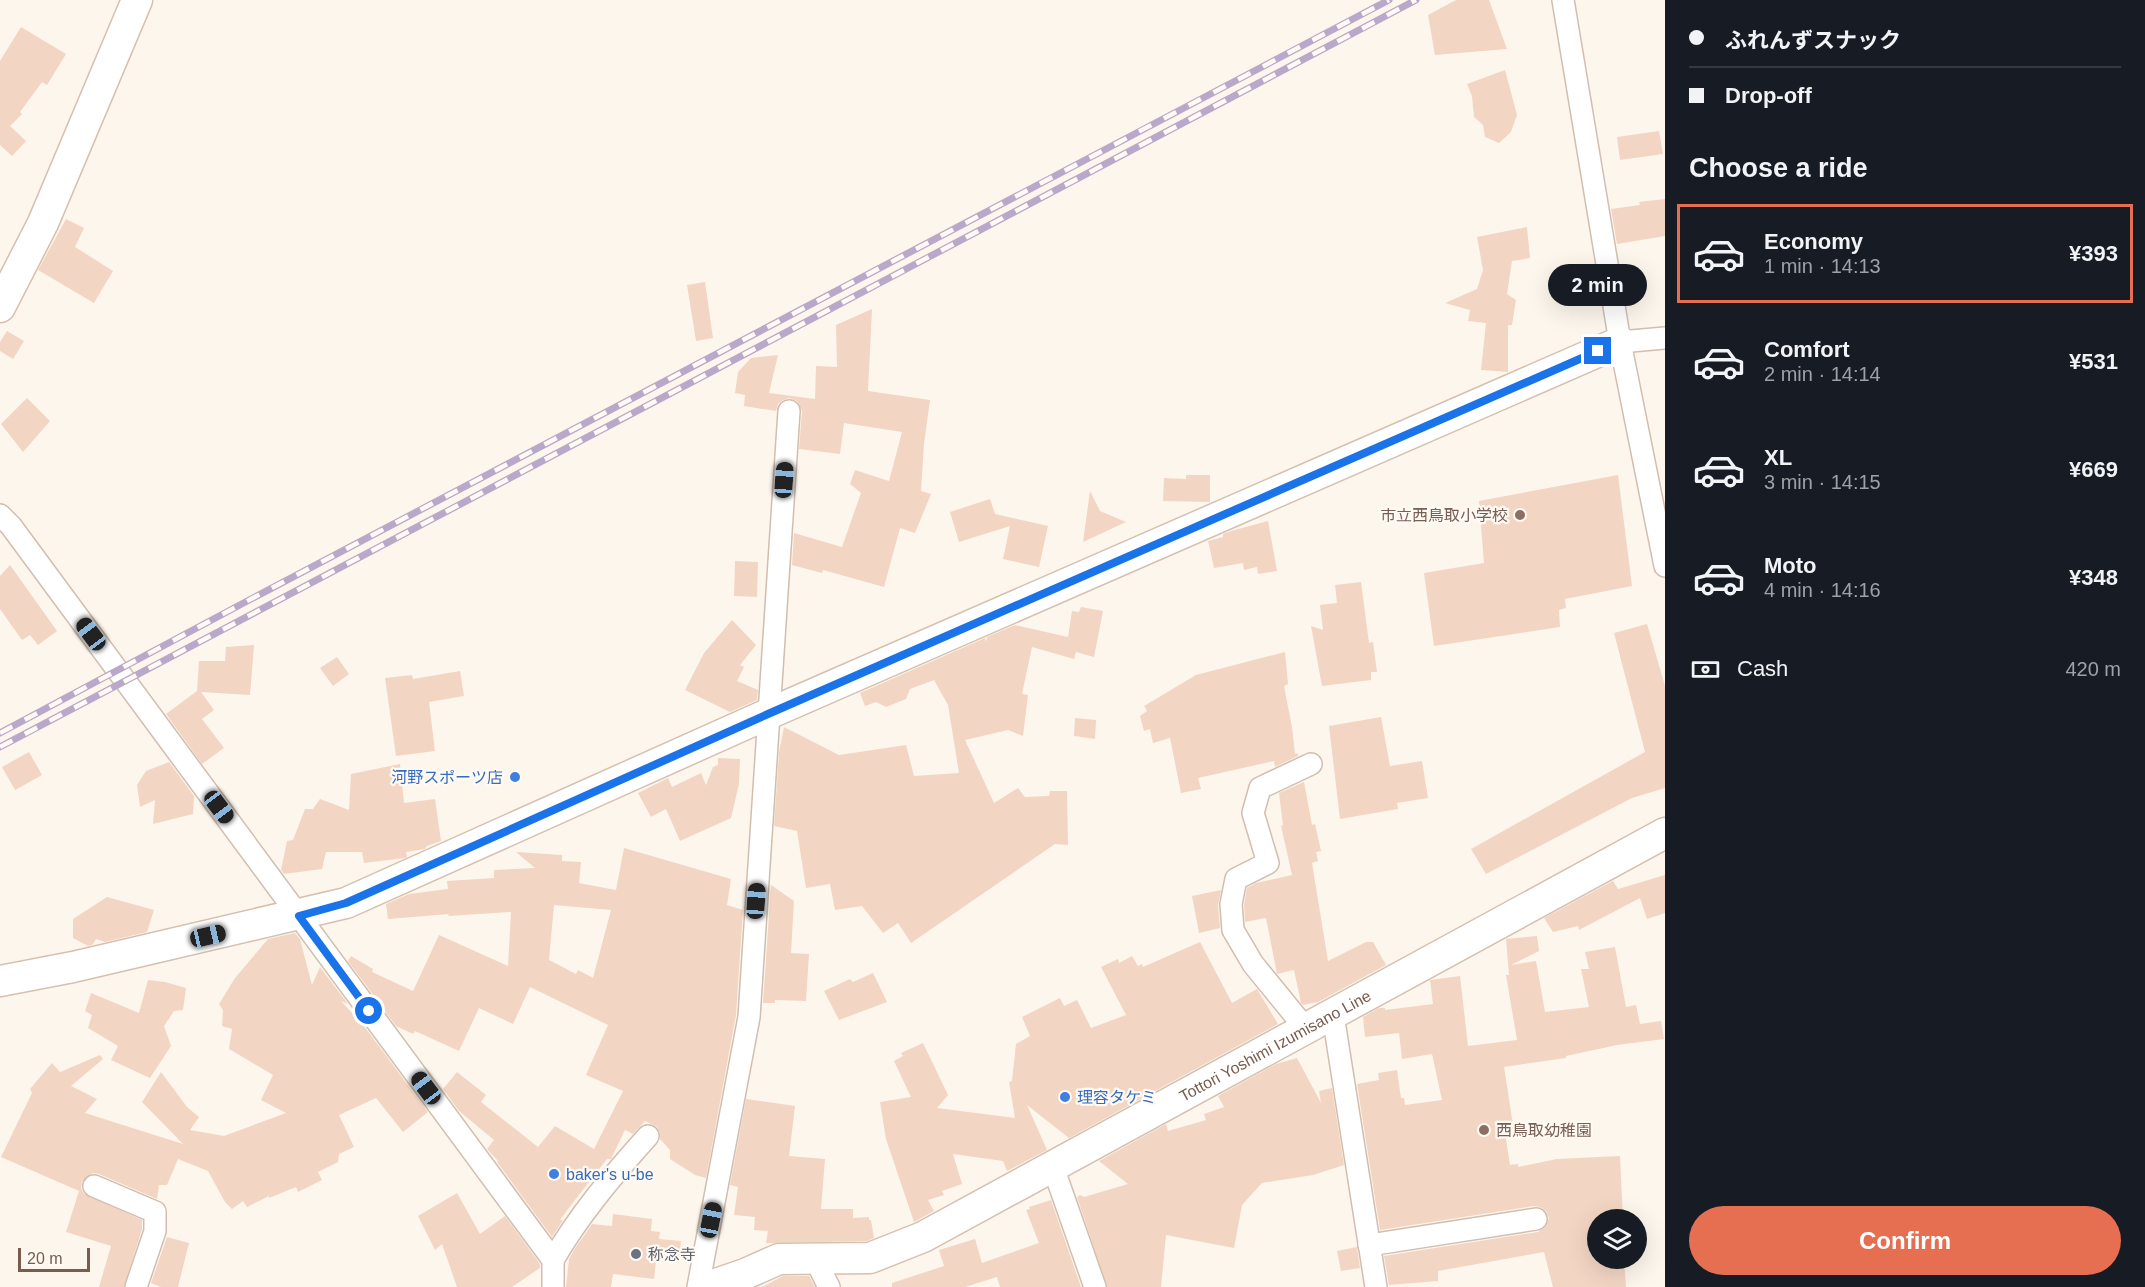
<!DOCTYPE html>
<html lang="en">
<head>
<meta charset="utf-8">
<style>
  :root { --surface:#171b24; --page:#242831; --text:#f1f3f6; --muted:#9ea1a6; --line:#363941; --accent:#e76f51 }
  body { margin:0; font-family:Helvetica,"Noto Sans JP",sans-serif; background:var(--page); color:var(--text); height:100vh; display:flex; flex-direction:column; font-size:22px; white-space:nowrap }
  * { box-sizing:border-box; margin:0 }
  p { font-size:20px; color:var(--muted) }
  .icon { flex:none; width:33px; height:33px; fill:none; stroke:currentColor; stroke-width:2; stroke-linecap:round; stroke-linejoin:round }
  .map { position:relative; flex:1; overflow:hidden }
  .side { display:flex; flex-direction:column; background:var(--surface); width:480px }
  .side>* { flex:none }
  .hud { display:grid; align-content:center; height:132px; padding:0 24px; background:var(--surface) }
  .buttons { position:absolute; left:1587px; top:1209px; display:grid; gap:12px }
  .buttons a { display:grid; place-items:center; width:60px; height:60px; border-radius:50%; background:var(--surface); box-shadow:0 6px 24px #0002; font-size:30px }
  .scale { position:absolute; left:18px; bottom:15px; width:72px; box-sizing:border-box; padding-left:6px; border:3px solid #7a5c4d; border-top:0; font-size:16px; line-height:21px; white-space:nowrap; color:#7a5c4d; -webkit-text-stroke:4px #fffaf3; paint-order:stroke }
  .end { position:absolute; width:27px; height:27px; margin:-14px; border:8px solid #1a73e8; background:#fff; box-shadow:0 0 0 3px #fff }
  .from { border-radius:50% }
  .bubble { position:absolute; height:42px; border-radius:21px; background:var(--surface); box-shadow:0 6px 24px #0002; font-size:20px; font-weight:800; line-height:42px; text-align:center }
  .car { position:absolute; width:18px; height:36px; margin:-18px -9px; border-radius:8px; box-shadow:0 0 4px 2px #0007; background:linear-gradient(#222 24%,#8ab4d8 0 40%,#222 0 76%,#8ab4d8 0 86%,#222 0) }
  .hud b { display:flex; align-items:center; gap:21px; height:57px; font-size:22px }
  .hud b+b { border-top:2px solid var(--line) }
  .hud i { width:15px; height:15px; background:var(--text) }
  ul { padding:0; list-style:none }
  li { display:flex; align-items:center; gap:18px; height:99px; margin:0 12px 9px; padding:0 12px; border:3px solid transparent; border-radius:0px }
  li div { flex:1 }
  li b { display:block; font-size:22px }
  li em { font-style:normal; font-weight:800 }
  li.current { border-color:var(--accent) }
  li>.icon { width:54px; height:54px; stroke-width:1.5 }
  h2 { padding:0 24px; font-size:27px; line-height:72px }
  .pay { display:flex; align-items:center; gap:15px; height:66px; padding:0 24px; font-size:22px }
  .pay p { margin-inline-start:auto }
  .button { display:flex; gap:12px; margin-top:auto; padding:12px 24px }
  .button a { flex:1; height:69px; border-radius:36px; background:var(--accent); color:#fff; font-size:24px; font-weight:800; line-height:69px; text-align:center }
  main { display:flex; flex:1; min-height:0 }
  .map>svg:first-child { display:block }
</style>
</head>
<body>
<main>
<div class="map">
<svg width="1665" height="1287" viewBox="0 0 1665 1287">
  <rect width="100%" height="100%" fill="#fdf6ec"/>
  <g fill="#f3d5c3" fill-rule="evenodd">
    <path d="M1456,0H1489L1507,49L1435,55L1428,15Z"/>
    <path d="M21,27L66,54L47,85L42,82L20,112L22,114L10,126L26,141L12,156L0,145V61Z"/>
    <path d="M1505,70L1517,115L1511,132L1499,143L1485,137L1483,125L1474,117L1472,96L1467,84Z"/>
    <path d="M1659,131L1663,154L1620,160L1617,137Z"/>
    <path d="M1665,199V236L1617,244L1611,209L1640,205L1639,202Z"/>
    <path d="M66,219L84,228L75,247L113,271L94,303L38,270Z"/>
    <path d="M1527,227L1530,258L1512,261L1507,294L1516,300L1512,325H1508V372L1481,370L1486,323L1468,321L1470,310L1445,303L1477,289L1483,270L1477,237Z"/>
    <path d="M705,282L713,338L696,341L687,285Z"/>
    <path d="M872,309L868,391L930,400L924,444L921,491L931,494L915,533L900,528L884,587L823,570L822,573L792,565L794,533L842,547L861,493L850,484L855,470L889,481L902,432L844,423L840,454L799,449L802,411L797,401L789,398L783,400L778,404L776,411L744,406L745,395L735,393L738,372L751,358L778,355L769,393L815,399L816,366L837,367L836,325Z"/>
    <path d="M7,331L24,341L13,359L0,351V342Z"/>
    <path d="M27,398L50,421L23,452L1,424Z"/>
    <path d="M1186,475H1210V502L1163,501L1164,478L1186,479Z"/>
    <path d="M1618,475L1632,586L1565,599L1566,608L1559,610L1560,627L1434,646L1424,573L1484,563L1479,501Z"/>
    <path d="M1090,491L1100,511L1126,522L1083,542Z"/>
    <path d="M990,499L995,514L1048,526L1039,567L1003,559L1010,526L959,542L950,512Z"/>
    <path d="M1268,521L1277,571L1258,574L1257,567L1244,570L1243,563L1214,568L1208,541L1223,537V534L1231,531Z"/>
    <path d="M735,561L758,562L757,597L734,596Z"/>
    <path d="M10,565L57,631L38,645L30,635L22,640L0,609V576Z"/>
    <path d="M1361,582L1369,643L1373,642L1377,672H1371V680L1322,686L1311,626L1323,630L1320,605L1337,603L1335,585Z"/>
    <path d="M1081,607L1103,611L1094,657L1076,652L1074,659L1032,647L1022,694L1028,695L1023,736L1008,730L965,740L994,803L1018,788L1025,797L1049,796L1050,791H1067L1068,845L1055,844L911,943L898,923L883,933L862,906L835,910L830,884L806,888L797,831L774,826L779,752L784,727L839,755L906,745L914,776L959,773L948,705L934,680L910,689L906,699L886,707L876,702L865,706L860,693L985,638L986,642L987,637L1015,625L1068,637L1072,611L1079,612Z"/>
    <path d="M732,620L756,645L740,665L744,667L737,681L758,690L757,700L730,712L685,690L704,653Z"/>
    <path d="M1647,624L1665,686V788L1632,798L1486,874L1471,849L1645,752L1614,633Z"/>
    <path d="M254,645L250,695L201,692L214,710L202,719L224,748L202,764L166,714L197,691L199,661H225L226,647Z"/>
    <path d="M1285,652L1288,684L1284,686L1292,727L1295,754L1298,753V756L1275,767L1274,761L1198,778L1201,789L1181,793L1170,738L1153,743L1150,729L1144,731L1140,716L1147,711L1144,706L1196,675Z"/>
    <path d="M337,657L349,674L333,686L320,668Z"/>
    <path d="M460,671L464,696L429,702L435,751L396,756L385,678L412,675L413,679Z"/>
    <path d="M1381,717L1390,766L1422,761L1428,798L1397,803L1398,809L1340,819L1329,726Z"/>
    <path d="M1075,718L1096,720L1095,739L1074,736Z"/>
    <path d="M29,752L42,775L15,790L2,767Z"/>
    <path d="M718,758L740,759L739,784L731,818L680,841L666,809L651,817L638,793L668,778L672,787L701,773L706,785L713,767L718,765Z"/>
    <path d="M169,762L194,796L193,814L153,824L155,800L140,807L137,785L146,771Z"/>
    <path d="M400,764L404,803L435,799L441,841L427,846L425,849L406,852L407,857L405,858L364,863L362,852H326L322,869L284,874L281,870L287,841L293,840L305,809H313L320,799L349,810L351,774Z"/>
    <path d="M1304,782L1312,825L1315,824L1321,851L1316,852L1318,861L1312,863L1328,961L1366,942H1373L1386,965L1318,1002L1303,1005L1301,1003L1294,970L1277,974L1266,918L1245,922L1244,905L1247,888L1256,883L1292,875L1281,826L1283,825L1279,793Z"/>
    <path d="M624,848L731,879L727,905L743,910L736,1015L706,1178L695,1175L670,1159V1150L660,1139V1133L657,1127L645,1121L633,1134L625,1130L611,1159H607L568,1209L560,1220H563L552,1237L497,1162L498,1161L487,1149L494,1140L459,1111L443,1089L457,1072L486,1095L481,1102L538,1147L555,1126L594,1149L623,1091L586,1075L608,1025L530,987L513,1024L479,1008L459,1051L415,1031L413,1034L396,1026L348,961L351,956L373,969L372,972L413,991L439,935L508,966L511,912L448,916L449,914L388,919L386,904L409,894L448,889L447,881L494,878V870L535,868L516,852L562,855V861L581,862L579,883L616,890ZM554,905L611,910L593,978L578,970L576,974L549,960Z"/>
    <path d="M1665,875V913L1647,919L1640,898L1579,930L1578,926L1553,932L1544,918L1613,881L1618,889Z"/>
    <path d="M771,885L794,901L791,953L809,954L806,1001L775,1000V1003H763Z"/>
    <path d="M1221,890L1218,905L1220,928L1199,933L1192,896Z"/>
    <path d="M107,897L154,910L147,932L105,942L96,939L92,945L88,946L73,938V919Z"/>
    <path d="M295,933L300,939L312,985L320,967L348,1004L341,1001L364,1026L428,1112L403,1132L376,1098L339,1115L354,1147L339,1154L338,1162L318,1172L322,1180L298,1192L296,1187L269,1198V1196L247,1207L243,1201L232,1209L225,1202L208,1171L178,1159L167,1185H159L157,1199L99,1174L93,1173L87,1176L82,1182L81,1188L84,1194L142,1220V1229L124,1287H99L111,1246L66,1232L79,1191L1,1157L32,1093L30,1089L52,1063L60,1072L100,1055L103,1059L71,1086L97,1099L85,1113L183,1144L142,1102L161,1072L187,1107L199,1117L190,1130L224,1136L286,1113L261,1100L273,1075L229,1049L232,1029L222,1026L223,1010L219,1004L235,978L268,939Z"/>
    <path d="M1537,936L1539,951L1511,965L1536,961L1545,1012L1589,1007L1581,969H1589L1585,952L1615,947L1626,1007L1636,1005L1640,1024L1661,1021L1664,1039L1617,1045L1566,1056V1058L1504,1067L1513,1125L1504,1126L1510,1165L1518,1164V1167L1557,1159L1620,1156L1623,1220H1598V1258H1624L1626,1287H1553L1544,1252L1438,1271V1281L1389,1285L1384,1256L1538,1232L1544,1228L1549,1218L1546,1211L1540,1207L1534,1206L1380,1230L1357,1084L1379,1080L1378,1073L1397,1070L1401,1098H1404L1405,1105L1442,1100L1432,1054L1402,1059L1399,1033L1365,1037L1363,1017L1379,1008H1385V1010L1433,1004L1430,980L1460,976L1468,1046L1517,1040L1506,975H1509L1506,939Z"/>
    <path d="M1200,942L1232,1003L1257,989L1278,1024L1069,1138L1027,1105L1047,1150L1007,1171L1003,1161L953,1154L962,1184L942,1191L944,1195L928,1200L934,1211L914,1222L886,1139L880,1102L911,1097L894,1061L903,1056L901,1053L923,1043L948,1095L937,1108L1015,1118L1009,1082L1012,1081L1016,1044L1030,1036L1022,1017L1060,998L1064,1006L1077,1000L1091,1028L1126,1015L1101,967L1118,959L1119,963L1132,956L1138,966L1142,964L1143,967Z"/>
    <path d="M873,973L887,1002L839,1020L824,991L850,979L853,982Z"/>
    <path d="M148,980L165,982L186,988L183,1010L174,1011L164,1026L171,1046L150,1078L111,1060L118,1046L88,1028L92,1015L85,1011L91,993L139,1013Z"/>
    <path d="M1297,1058L1321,1103L1319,1091L1332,1088L1344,1165L1313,1175L1262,1183L1242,1205L1234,1248L1166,1235L1161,1287H1107L1077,1197L1080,1195L1084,1197L1128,1184L1099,1161L1166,1124L1168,1131L1206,1120L1204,1114L1224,1107L1218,1096L1276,1064Z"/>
    <path d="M746,1099L795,1106L789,1156L825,1159L821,1209H853V1218L869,1217V1220H871L874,1238L867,1241L766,1243L768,1231L754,1230L755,1217L734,1215L738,1187L730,1185Z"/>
    <path d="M457,1193L480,1234L505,1216L540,1264V1268L512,1287H457L442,1244L435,1250L418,1216Z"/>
    <path d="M1051,1200L1081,1287H1000L997,1277L965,1287H892V1283L944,1266L939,1250L975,1239L982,1263L1039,1243L1026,1210L1030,1209L1029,1207Z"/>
    <path d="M613,1214L652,1219L651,1231L660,1232L659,1239L681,1241L679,1263L656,1261L654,1279L613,1274L611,1287H566L569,1259L574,1250L592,1224L612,1226Z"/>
    <path d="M167,1237L189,1243L178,1287H161L151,1283Z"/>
    <path d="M1357,1247L1360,1268L1341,1271L1337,1251Z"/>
    <path d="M783,1276H809L815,1287H762Z"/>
  </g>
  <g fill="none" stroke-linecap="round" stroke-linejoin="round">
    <g stroke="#d1beb0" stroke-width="24">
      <g id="street">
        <path d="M1563,0L1620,342L1665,566"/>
        <path d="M1620,342L1665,338"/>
        <path d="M0,515L11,526L553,1260V1287"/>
        <path d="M1333,1015L1376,1287"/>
        <path d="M1306,1029L1253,964L1233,930L1231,904L1236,879L1268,863L1253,813L1260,788L1311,764"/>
        <path d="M1053,1167L1095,1287"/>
        <path d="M94,1186L155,1212V1231L136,1287"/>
        <path d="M1369,1245L1536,1219"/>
        <path d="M815,1259L829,1287"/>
        <path d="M553,1260C579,1215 613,1175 648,1136"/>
        <path d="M698,1287L749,1017L789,411"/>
      </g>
    </g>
    <g stroke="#d6c0b0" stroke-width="33">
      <g id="secondary">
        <path d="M0,307L43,223L137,0"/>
        <path d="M0,981L73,967L346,903L768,714L1620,342"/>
        <path id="s1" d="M707,1287L745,1274L779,1259L870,1258L923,1237L1665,833"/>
      </g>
    </g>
    <use href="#street" stroke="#fff" stroke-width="21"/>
    <use href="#secondary" stroke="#fff" stroke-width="30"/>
    <g stroke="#b9a8c9" stroke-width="7">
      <g id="rail">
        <path d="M0,733L251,599L1389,0"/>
        <path d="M0,747L1416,0"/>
      </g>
    </g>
    <use href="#rail" stroke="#fffaf3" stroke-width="4.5" stroke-dasharray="14" stroke-linecap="butt"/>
  </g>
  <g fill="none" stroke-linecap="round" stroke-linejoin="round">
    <path stroke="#1a73e8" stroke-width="8" d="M369,1011L299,916L346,903L768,714L1598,351"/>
  </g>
  <g fill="#8d6e63" stroke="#fffaf3" stroke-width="2">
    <circle cx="1520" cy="515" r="6"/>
    <circle cx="1484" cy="1130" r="6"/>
  </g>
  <g fill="#3f7fe0" stroke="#fffaf3" stroke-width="2">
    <circle cx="515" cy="777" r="6"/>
    <circle cx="1065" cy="1097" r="6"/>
    <circle cx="554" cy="1174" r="6"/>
  </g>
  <circle fill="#6b7280" stroke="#fffaf3" stroke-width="2" cx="636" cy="1254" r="6"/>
  <g text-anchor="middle" stroke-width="4.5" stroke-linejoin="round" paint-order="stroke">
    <g font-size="16" fill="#785e54" stroke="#fffaf3" text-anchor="end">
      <text x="1508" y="521">市立西鳥取小学校</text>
      <text x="1496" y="1136" text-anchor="start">西鳥取幼稚園</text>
    </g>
    <g font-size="16" fill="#366cbe" stroke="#fffaf3" text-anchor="start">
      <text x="503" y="783" text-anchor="end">河野スポーツ店</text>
      <text x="1077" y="1103">理容タケミ</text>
      <text x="566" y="1180">baker's u-be</text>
    </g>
    <g font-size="16" fill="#7a5c4d" stroke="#fffaf3">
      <text dy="6" stroke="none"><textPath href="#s1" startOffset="626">Tottori Yoshimi Izumisano Line</textPath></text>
    </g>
    <g font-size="16" fill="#5b616d" stroke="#fffaf3" text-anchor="start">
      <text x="648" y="1260">称念寺</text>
    </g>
  </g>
</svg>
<div class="buttons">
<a><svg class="icon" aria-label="layers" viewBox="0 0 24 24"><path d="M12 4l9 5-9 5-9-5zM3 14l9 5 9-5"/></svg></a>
</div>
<div class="scale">20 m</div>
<i class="end from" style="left:369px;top:1011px"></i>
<i class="end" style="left:1598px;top:351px"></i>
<div class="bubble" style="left:1548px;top:264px;width:99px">2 min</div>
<i class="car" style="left:784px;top:480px;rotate:4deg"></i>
<i class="car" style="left:91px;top:634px;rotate:323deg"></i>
<i class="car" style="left:219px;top:807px;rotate:143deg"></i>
<i class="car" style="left:756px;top:901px;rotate:4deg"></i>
<i class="car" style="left:208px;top:936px;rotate:77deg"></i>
<i class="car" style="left:426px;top:1088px;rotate:323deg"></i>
<i class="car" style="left:711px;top:1220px;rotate:11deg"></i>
</div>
<section class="side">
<div class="hud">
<b><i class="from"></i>ふれんずスナック</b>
<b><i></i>Drop-off</b>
</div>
<h2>Choose a ride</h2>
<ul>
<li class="current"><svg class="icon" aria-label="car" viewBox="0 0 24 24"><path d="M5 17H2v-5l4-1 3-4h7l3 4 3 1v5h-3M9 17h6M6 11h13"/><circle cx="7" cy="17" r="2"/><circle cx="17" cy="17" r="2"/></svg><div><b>Economy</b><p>1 min · 14:13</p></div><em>¥393</em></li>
<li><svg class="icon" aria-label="car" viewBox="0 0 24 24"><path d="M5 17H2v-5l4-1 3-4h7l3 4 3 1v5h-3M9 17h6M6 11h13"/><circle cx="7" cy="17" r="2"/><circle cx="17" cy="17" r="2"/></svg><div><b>Comfort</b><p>2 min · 14:14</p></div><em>¥531</em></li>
<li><svg class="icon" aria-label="car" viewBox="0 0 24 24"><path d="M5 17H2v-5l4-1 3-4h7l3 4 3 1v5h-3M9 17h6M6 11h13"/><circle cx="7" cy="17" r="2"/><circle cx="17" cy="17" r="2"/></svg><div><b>XL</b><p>3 min · 14:15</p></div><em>¥669</em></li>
<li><svg class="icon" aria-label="car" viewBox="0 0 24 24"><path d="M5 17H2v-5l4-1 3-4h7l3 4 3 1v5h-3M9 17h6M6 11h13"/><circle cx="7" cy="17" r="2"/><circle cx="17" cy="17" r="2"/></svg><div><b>Moto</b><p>4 min · 14:16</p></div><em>¥348</em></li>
</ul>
<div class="pay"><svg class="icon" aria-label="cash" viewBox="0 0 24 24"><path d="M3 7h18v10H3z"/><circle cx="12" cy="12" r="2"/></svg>Cash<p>420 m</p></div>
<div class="button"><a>Confirm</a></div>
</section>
</main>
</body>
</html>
